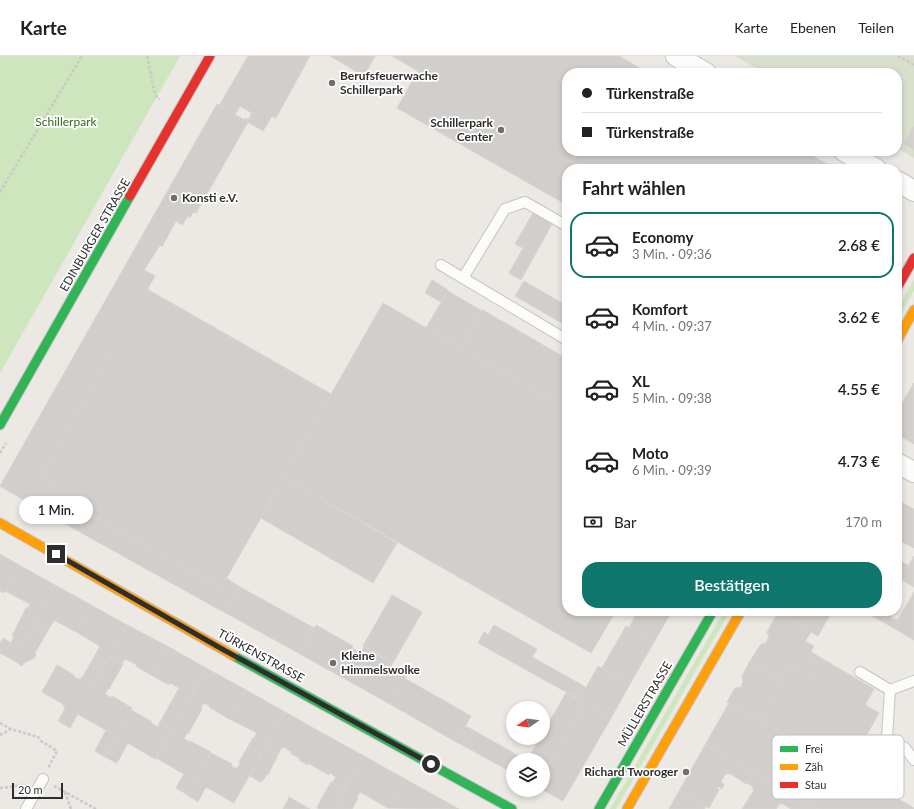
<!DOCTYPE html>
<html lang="de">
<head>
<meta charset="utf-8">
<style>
  :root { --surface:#fff; --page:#f2f2f2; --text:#202124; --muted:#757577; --line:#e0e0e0; --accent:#0f766e }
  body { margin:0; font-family:Lato,sans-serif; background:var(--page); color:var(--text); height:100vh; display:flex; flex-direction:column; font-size:15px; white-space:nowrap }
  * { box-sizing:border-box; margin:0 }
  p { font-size:13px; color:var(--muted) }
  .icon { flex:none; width:22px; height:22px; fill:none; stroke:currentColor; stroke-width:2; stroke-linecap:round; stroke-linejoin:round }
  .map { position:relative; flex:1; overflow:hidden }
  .details { position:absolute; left:562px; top:108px; width:340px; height:452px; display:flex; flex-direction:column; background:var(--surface); border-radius:16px; box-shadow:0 2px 6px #0003 }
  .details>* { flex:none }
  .banner { position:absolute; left:562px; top:12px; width:340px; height:88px; border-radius:16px; box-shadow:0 2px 6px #0003; display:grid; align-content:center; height:88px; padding:0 20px; background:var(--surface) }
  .needle { width:26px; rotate:257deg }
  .tools { position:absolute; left:506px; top:645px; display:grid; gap:8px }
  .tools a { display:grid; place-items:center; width:44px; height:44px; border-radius:50%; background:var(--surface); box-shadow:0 2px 6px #0003; font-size:20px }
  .scale { position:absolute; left:12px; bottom:10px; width:51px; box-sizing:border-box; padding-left:4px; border:2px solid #2e2e2e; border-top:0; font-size:11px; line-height:14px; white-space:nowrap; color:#2e2e2e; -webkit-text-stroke:3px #fff; paint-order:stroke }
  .end { position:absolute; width:18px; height:18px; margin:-9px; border:5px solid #2e2e2e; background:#fff; box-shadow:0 0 0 2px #fff }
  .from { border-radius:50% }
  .bubble { position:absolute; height:28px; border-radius:14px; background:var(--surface); box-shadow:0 2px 6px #0003; font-size:13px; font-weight:600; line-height:28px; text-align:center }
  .banner b { display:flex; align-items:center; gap:14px; height:38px; font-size:15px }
  .banner b+b { border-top:1px solid var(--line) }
  .banner i { width:10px; height:10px; background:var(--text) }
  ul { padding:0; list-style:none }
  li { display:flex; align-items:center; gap:12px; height:66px; margin:0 8px 6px; padding:0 12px; border:2px solid transparent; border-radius:16px }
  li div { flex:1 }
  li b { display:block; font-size:15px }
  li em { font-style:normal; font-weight:600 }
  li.selected { border-color:var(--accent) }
  li>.icon { width:36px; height:36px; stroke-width:1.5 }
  h2 { padding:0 20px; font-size:18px; line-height:48px }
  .pay { display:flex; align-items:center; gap:10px; height:44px; padding:0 20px; font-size:15px }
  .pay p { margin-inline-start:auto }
  .primary-button { display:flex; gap:8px; margin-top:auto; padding:8px 20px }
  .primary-button a { flex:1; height:46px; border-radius:16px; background:var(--accent); color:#fff; font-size:16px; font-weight:600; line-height:46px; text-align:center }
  header { display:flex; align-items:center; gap:24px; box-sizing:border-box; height:56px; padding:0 20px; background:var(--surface); border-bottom:1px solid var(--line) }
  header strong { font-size:19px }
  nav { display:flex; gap:22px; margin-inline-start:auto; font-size:14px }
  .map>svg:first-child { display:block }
</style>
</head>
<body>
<header>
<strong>Karte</strong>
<nav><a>Karte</a><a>Ebenen</a><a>Teilen</a></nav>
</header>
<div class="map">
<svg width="914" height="753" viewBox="0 0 914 753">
  <rect width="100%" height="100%" fill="#ece8e4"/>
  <g fill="#cee6be">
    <path d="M0,0H180L0,317Z"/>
    <path d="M914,224V235L897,264V253Z"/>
    <path d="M724,555H730L616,753H610Z"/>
  </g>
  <path fill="#d8e0cc" d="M735,0H914V102L897,92V17H765Z"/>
  <g fill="#d1cecb" stroke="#d7d4d0">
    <path d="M248,0H310L276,62L272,60L263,75L244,64L246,62L248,64L252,57L240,50L235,59L219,50Z"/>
    <path d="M330,0H375L364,20Z"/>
    <path d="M392,0H619L648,17H567V95H804L836,113H567V149L397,52L418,15Z"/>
    <path d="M217,48L248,66L196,157L193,156L190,162L188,160L182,169L176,165L162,191L160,189L144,214L155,220L41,421L68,435L53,461L0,430Z"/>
    <path d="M914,70V94L904,88Z"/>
    <path d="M533,157L552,168L521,224L509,217L523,192L515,188Z"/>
    <path d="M432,224L448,234L441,246L425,237Z"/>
    <path d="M524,225L567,250V270L515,240Z"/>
    <path d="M147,233L331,338L221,532L63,443L68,435L41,421Z"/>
    <path d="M448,235L482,255L461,292L426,272Z"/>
    <path d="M383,247L567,353V555H616L591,597L284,421Z"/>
    <path d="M483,254L567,303V353L461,292Z"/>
    <path d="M914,327V388L897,378V356Z"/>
    <path d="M284,421L397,487L373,527L261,462Z"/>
    <path d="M63,443L221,532L211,549L53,461Z"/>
    <path d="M897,444L908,450L897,469Z"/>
    <path d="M908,450L914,453V492L897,483V469Z"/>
    <path d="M0,498L19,509L4,537L0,535Z"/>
    <path d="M914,500V513L908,510Z"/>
    <path d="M897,503L914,513V531L897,521Z"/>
    <path d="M19,509L55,529L13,604L0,597V587L3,582L11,587L14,581L12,580L26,552H28L30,548L5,535Z"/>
    <path d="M226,522L240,531L224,556L211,549Z"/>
    <path d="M55,529L91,549L76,576L54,564L47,576L33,568Z"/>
    <path d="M240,531L314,572L300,598L224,556Z"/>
    <path d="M914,536V584L883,566L887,558L892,561V563L898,564Z"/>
    <path d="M392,539L422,556L393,607L363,590Z"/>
    <path d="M91,549L127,569L105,608L94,601L100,590L76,576Z"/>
    <path d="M635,555H672L654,586L629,572L635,560L633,559Z"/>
    <path d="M782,555H832L818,580L780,558Z"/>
    <path d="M863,555H883L887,558L883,566Z"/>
    <path d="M778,557L811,576L805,585L814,590L808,601L818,607L811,620L791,610L783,625L751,607L750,605L761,588L766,587L769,581L767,576Z"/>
    <path d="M33,568L47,576L35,597L36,599L35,602L25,606L22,610L13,604Z"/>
    <path d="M127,569L167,590L151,619L136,610L137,609L125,603L122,607L110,600Z"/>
    <path d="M316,569L353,590L352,592L361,597L364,591L392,607L390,612L395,617L397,615L406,620L390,648L300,598Z"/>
    <path d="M494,569L537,593L532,601L582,629L575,641L478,587L484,576L488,579Z"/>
    <path d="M626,570L654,586L630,628L602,612Z"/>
    <path d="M167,590L206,612L172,674L159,668L179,632L170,627L169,629L151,619Z"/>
    <path d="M811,596L874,633L865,649L879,657L847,714L760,665L791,610L811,620L818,607L808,601Z"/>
    <path d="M110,600L123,608L109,633H108L105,638L111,642L112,640L132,652L105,701L95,695L106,674L77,658Z"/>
    <path d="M94,601L105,608L70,672L58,665L65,653L63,648L42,636L57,609L74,619L73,620L78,623L82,622Z"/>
    <path d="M750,605L751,607L783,625L760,665L727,646L735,632L741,631L743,625L742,620Z"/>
    <path d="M598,610L630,628L611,662L575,641L582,629L586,632Z"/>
    <path d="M206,612L246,634L229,663L209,651L210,650L204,647L201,651L189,644Z"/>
    <path d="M404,622L471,660L456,686L390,648Z"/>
    <path d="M246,634L285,656L234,747L206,731L198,746L187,739L211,697L232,708L231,710L237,713L240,707L239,706L253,682H254L257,677L229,663Z"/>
    <path d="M566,637L585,647L543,720V704H527L540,682H543V677Z"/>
    <path d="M189,644L201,651L202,653L188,678L187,677L184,683L190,686V685L211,696L188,739L176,732L184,718L156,702Z"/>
    <path d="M585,647L611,662L563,745L543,734V720Z"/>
    <path d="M729,647L914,752V753H818L705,689Z"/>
    <path d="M131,654L152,666V668L158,671L159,668L172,674L155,703L128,687L117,707L105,701Z"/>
    <path d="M285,656L324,678L308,709L299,704L300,702L291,698L292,696L286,693V691L281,692L278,699L265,691Z"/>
    <path d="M465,670L473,674L464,690L456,686Z"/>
    <path d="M473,674L526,704H513V717L464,690Z"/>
    <path d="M324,678L364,700L345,734L332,727L336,721L330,717L329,719L308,707Z"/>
    <path d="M705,689L818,753H791L783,748H779L776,753H742L754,734L752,730L747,727L746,728L731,718H725L721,726L724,728L722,733L718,730L717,732L719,734L709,752L679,735Z"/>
    <path d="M265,691L278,699L268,719L267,718L264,723L260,726L250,720Z"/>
    <path d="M364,700L405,723L388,752L360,736L358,740L345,734Z"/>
    <path d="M405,723L459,753L388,752Z"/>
    <path d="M331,726L345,734L335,753H318V752L317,751Z"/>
    <path d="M345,734L358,740L357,741L358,742L352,753H335Z"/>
    <path d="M679,735L706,750L704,753H669Z"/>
    <path d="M289,741L310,753H283Z"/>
  </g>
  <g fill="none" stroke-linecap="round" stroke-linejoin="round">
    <g stroke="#c5c4c5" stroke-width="12">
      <g id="lane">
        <path d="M441,209L567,284"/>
        <path d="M463,222L505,153L525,146L567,170"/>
        <path d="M860,616L890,634"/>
        <path d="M914,625L890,634L887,681L905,692L914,704"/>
        <path d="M26,753L43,723"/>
      </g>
    </g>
    <g stroke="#c5c4c5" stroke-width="22">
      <g id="street">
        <path d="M676,0L706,17"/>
        <path d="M844,95L876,113"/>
        <path d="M897,125L914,135"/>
        <path d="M897,407L914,416"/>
      </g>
    </g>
    <g stroke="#c5c4c5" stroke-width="11">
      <g id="fast">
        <path d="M0,369L130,140"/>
        <path d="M234,600L512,753"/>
        <path d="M599,753L713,555"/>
      </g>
    </g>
    <g stroke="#c5c4c5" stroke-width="11">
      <g id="slow">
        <path d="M897,285L914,254"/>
        <path d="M0,467L234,600"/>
        <path d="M627,753L741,555"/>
      </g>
    </g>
    <g stroke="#c5c4c5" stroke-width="11">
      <g id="jam">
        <path d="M130,140L210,0"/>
        <path d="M897,232L914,202"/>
      </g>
    </g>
    <g stroke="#c9c9c8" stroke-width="2.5" stroke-dasharray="3 2" stroke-linecap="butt">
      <path d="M147,0L155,39L160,43"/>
      <path d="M898,0L914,9"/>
      <path d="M0,136L82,0"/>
      <path d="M0,397L6,387"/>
      <path d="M0,667L11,673L38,681L41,685L57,695L48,712"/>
      <path d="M0,679L11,673"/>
      <path d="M54,730L96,753"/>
      <path d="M0,732L11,731L25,728"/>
      <path d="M65,736L71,753"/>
    </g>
    <use href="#lane" stroke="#fcfcfb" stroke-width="10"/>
    <use href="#street" stroke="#fcfcfb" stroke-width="20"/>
    <use href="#fast" stroke="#30b455" stroke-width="9"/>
    <use href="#slow" stroke="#ff9f0a" stroke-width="9"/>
    <use href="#jam" stroke="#e5322d" stroke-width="9"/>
  </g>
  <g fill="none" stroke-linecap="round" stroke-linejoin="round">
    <path stroke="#2e2e2e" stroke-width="5" d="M56,498L222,593L431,708"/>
  </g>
  <g fill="#706f6e" stroke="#fff" stroke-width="1.5">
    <circle cx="332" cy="27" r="4"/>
    <circle cx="501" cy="74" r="4"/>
    <circle cx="174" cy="142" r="4"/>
    <circle cx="333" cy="607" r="4"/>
    <circle cx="686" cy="716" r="4"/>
  </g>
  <g text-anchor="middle" stroke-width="3.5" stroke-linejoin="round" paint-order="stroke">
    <g font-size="12" font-weight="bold" fill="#2e2e2e" stroke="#fff" text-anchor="start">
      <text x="340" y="24">Berufsfeuerwache<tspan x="340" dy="14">Schillerpark</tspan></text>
      <text x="493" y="71" text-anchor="end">Schillerpark<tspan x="493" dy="14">Center</tspan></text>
      <text x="182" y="146">Konsti e.V.</text>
      <text x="341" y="604">Kleine<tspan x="341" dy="14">Himmelswolke</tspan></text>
      <text x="678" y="720" text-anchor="end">Richard Tworoger</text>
    </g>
    <g font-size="12" fill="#2c6e1b" stroke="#fff">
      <text x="66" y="70">Schillerpark</text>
    </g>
    <g font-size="12" fill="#2e2e2e" stroke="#fff">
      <text transform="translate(95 179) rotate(-60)" y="4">EDINBURGER STRASSE</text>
      <text transform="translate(261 600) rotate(29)" y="4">TÜRKENSTRASSE</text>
      <text transform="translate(645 648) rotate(-60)" y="4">MÜLLERSTRASSE</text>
    </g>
  </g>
  <rect x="772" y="679" width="132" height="64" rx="6" fill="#fff" stroke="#c0c0c0" stroke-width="1"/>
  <rect x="780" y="690" width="18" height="6" fill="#30b455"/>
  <rect x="780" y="708" width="18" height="6" fill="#ff9f0a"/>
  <rect x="780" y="726" width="18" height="6" fill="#e5322d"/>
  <g font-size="11" fill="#2e2e2e">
    <text x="805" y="697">Frei</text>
    <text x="805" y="715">Zäh</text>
    <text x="805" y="733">Stau</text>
  </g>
</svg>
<div class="tools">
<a><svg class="needle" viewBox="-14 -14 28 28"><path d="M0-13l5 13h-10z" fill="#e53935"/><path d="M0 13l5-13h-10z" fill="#757577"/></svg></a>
<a><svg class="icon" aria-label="layers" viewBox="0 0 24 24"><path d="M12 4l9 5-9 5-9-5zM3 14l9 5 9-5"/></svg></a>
</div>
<div class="scale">20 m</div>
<i class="end from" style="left:431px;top:708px"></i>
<i class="end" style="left:56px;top:498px"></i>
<div class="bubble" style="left:19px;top:440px;width:74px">1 Min.</div>
<div class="banner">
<b><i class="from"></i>Türkenstraße</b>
<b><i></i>Türkenstraße</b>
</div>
<section class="details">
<h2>Fahrt wählen</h2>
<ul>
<li class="selected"><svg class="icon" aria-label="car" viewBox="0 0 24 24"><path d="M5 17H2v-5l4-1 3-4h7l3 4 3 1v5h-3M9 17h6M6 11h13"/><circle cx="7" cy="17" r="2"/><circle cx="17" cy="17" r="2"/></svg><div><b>Economy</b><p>3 Min. · 09:36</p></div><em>2.68 €</em></li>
<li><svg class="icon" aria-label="car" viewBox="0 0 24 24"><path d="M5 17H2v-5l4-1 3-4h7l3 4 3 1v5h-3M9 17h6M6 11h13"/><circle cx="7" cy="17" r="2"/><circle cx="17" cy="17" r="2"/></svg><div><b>Komfort</b><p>4 Min. · 09:37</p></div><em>3.62 €</em></li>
<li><svg class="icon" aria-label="car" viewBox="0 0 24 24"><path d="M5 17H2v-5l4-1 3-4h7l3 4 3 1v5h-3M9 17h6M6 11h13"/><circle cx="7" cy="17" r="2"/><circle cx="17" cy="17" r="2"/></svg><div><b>XL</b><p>5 Min. · 09:38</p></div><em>4.55 €</em></li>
<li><svg class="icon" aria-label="car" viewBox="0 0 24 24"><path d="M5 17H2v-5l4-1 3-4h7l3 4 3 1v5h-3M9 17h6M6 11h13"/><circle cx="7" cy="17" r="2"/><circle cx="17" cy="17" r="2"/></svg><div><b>Moto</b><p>6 Min. · 09:39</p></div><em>4.73 €</em></li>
</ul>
<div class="pay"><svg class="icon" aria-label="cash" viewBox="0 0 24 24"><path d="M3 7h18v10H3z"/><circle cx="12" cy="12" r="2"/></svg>Bar<p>170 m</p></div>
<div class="primary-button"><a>Bestätigen</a></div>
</section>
</div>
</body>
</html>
